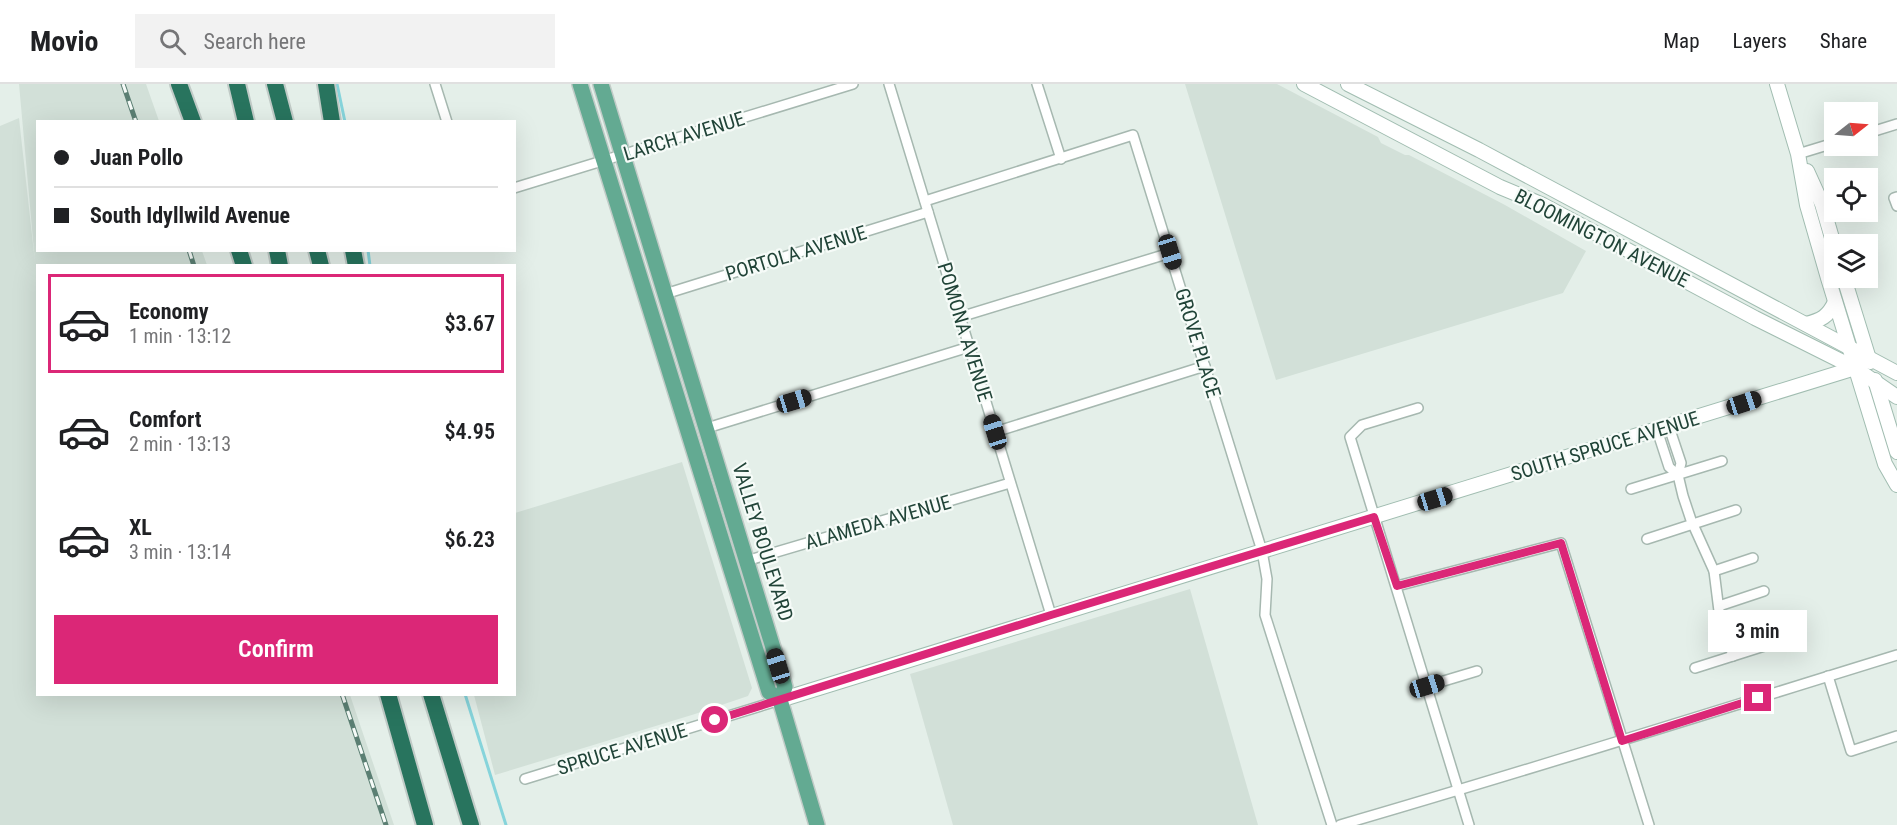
<!DOCTYPE html>
<html lang="en">
<head>
<meta charset="utf-8">
<style>
  :root { --surface:#fff; --page:#f2f2f2; --text:#202124; --muted:#757577; --line:#e0e0e0; --accent:#db2777 }
  body { margin:0; font-family:"Roboto Condensed",sans-serif; background:var(--page); color:var(--text); height:100vh; display:flex; flex-direction:column; font-size:22px; white-space:nowrap }
  * { box-sizing:border-box; margin:0 }
  p { font-size:20px; color:var(--muted) }
  .icon { flex:none; width:33px; height:33px; fill:none; stroke:currentColor; stroke-width:2; stroke-linecap:round; stroke-linejoin:round }
  .map { position:relative; flex:1; overflow:hidden }
  .sheet { position:absolute; left:36px; top:180px; width:480px; height:432px; display:flex; flex-direction:column; background:var(--surface); border-radius:0px; box-shadow:0 6px 24px #0002 }
  .sheet>* { flex:none }
  .top-card { position:absolute; left:36px; top:36px; width:480px; height:132px; border-radius:0px; box-shadow:0 6px 24px #0002; display:grid; align-content:center; height:132px; padding:0 18px; background:var(--surface) }
  .needle { width:39px; rotate:73deg }
  .buttons { position:absolute; left:1824px; top:18px; display:grid; gap:12px }
  .buttons a { display:grid; place-items:center; width:54px; height:54px; border-radius:0px; background:var(--surface); box-shadow:0 6px 24px #0002; font-size:30px }
  .end { position:absolute; width:27px; height:27px; margin:-14px; border:8px solid #db2777; background:#fff; box-shadow:0 0 0 3px #fff }
  .from { border-radius:50% }
  .bubble { position:absolute; height:42px; border-radius:0px; background:var(--surface); box-shadow:0 6px 24px #0002; font-size:20px; font-weight:600; line-height:42px; text-align:center }
  .car { position:absolute; width:18px; height:36px; margin:-18px -9px; border-radius:8px; box-shadow:0 0 4px 2px #0007; background:linear-gradient(#222 24%,#8ab4d8 0 40%,#222 0 76%,#8ab4d8 0 86%,#222 0) }
  .top-card b { display:flex; align-items:center; gap:21px; height:57px; font-size:22px }
  .top-card b+b { border-top:2px solid var(--line) }
  .top-card i { width:15px; height:15px; background:var(--text) }
  ul { padding:10px 0 0; list-style:none }
  li { display:flex; align-items:center; gap:18px; height:99px; margin:0 12px 9px; padding:0 6px; border:3px solid transparent; border-radius:0px }
  li div { flex:1 }
  li b { display:block; font-size:22px }
  li em { font-style:normal; font-weight:600 }
  li.on { border-color:var(--accent) }
  li>.icon { width:54px; height:54px; stroke-width:1.5 }
  .action { display:flex; gap:12px; margin-top:auto; padding:12px 18px }
  .action a { flex:1; height:69px; border-radius:0px; background:var(--accent); color:#fff; font-size:24px; font-weight:600; line-height:69px; text-align:center }
  header { display:flex; align-items:center; gap:36px; box-sizing:border-box; height:84px; padding:0 30px; background:var(--surface); border-bottom:2px solid var(--line) }
  header strong { font-size:28px }
  nav { display:flex; gap:33px; margin-inline-start:auto; font-size:21px }
  .search { width:420px; height:54px; background:var(--page); display:flex; align-items:center; gap:15px; box-sizing:border-box; padding:0 21px; border-radius:0px; color:var(--muted); font-size:22px }
  .map>svg:first-child { display:block }
</style>
</head>
<body>
<header>
<strong>Movio</strong>
<div class="search"><svg class="icon" aria-label="search" viewBox="0 0 24 24"><circle cx="10" cy="10" r="6"/><path d="M15 15l6 6"/></svg>Search here</div>
<nav><a>Map</a><a>Layers</a><a>Share</a></nav>
</header>
<div class="map">
<svg width="1897" height="741" viewBox="0 0 1897 741">
  <rect width="100%" height="100%" fill="#e4efe9"/>
  <g fill="#d2e0d8">
    <path d="M19,0H146L159,37L38,38V166L202,167L207,181L38,182V610L350,611L394,741H0V42L19,34L35,178Z"/>
    <path d="M1185,0H1277L1378,53L1381,59L1405,71H1409L1505,121L1586,167L1563,209L1276,296Z"/>
    <path d="M682,378L752,604L748,612L695,630L495,691L474,611L514,610L515,429Z"/>
    <path d="M1190,505L1258,741H953L910,590Z"/>
  </g>
  <g fill="none" stroke-linecap="round" stroke-linejoin="round">
    <g stroke="#86d4db" stroke-width="3">
      <path d="M337,0L345,38"/>
      <path d="M368,166L370,182"/>
      <path d="M465,610L506,741"/>
    </g>
    <g stroke="#a6b8b0" stroke-width="12">
      <g id="street">
        <path d="M435,0L447,38"/>
        <path d="M889,0L1051,531"/>
        <path d="M1037,0L1061,75"/>
        <path d="M1868,49L1897,40"/>
        <path d="M1798,70L1834,59"/>
        <path d="M514,104L853,0"/>
        <path d="M1897,113L1894,114L1897,122"/>
        <path d="M925,117L1133,51L1262,467L1267,495L1265,531L1332,741"/>
        <path d="M665,210L928,128"/>
        <path d="M960,233L1170,169"/>
        <path d="M1418,324L1362,341L1350,353L1469,741"/>
        <path d="M1669,343L1681,379L1678,391L1683,412L1691,436L1714,487L1719,527L1733,572"/>
        <path d="M707,344L969,263"/>
        <path d="M1657,346L1669,383L1678,391"/>
        <path d="M995,348L1205,282"/>
        <path d="M1631,405L1722,377"/>
        <path d="M1647,455L1736,426"/>
        <path d="M746,477L1010,399"/>
        <path d="M1714,487L1753,474"/>
        <path d="M1397,502L1561,459L1649,741"/>
        <path d="M1719,522L1764,507"/>
        <path d="M1695,584L1777,558"/>
        <path d="M1828,592L1851,667L1897,652"/>
        <path d="M1427,602L1477,587"/>
        <path d="M525,695L780,616"/>
        <path d="M1340,741C1527,687 1712,628 1897,571"/>
      </g>
    </g>
    <g stroke="#a1bdb1" stroke-width="16">
      <g id="secondary">
        <path d="M1304,0L1500,103L1543,121L1755,234L1855,284L1897,313"/>
        <path d="M1348,0L1479,66L1897,289"/>
        <path d="M1777,0L1798,70L1807,121L1828,194L1885,380L1897,401"/>
        <path d="M1807,87L1822,120L1834,161"/>
        <path d="M1844,194L1870,278"/>
        <path d="M1806,240C1821,236 1828,233 1835,218"/>
        <path d="M1875,296L1897,368"/>
        <path d="M780,616C1138,503 1497,396 1855,284L1869,275"/>
      </g>
    </g>
    <g stroke="#c1cbc7" stroke-width="18">
      <g id="primary">
        <path d="M580,0L769,608L780,616"/>
        <path d="M601,0L785,603L780,616"/>
        <path d="M780,616L817,741"/>
      </g>
    </g>
    <g stroke="#c1cbc7" stroke-width="20">
      <g id="highway">
        <path d="M179,0L193,38"/>
        <path d="M237,0L246,38"/>
        <path d="M275,0L285,38"/>
        <path d="M326,0L332,38"/>
        <path d="M239,166L244,182"/>
        <path d="M277,166L280,182"/>
        <path d="M317,166L321,182"/>
        <path d="M353,166L356,182"/>
        <path d="M388,610L425,741"/>
        <path d="M431,610L471,741"/>
      </g>
    </g>
    <use href="#street" stroke="#fff" stroke-width="9"/>
    <use href="#secondary" stroke="#fff" stroke-width="14"/>
    <use href="#primary" stroke="#63aa92" stroke-width="15"/>
    <use href="#highway" stroke="#28745e" stroke-width="16"/>
    <g stroke="#5b7f73" stroke-width="5">
      <g id="rail">
        <path d="M123,0L136,38"/>
        <path d="M189,166L194,182"/>
        <path d="M342,610L386,741"/>
      </g>
    </g>
    <use href="#rail" stroke="#f6fbf8" stroke-width="3" stroke-dasharray="9" stroke-linecap="butt"/>
  </g>
  <g fill="none" stroke-linecap="round" stroke-linejoin="round">
    <path stroke="#db2777" stroke-width="8" d="M715,636L1051,531L1374,433L1397,502L1561,459L1622,657L1758,614"/>
  </g>
  <g text-anchor="middle" stroke-width="4.5" stroke-linejoin="round" paint-order="stroke">
    <g font-size="20" fill="#214438" stroke="#f6fbf8">
      <text transform="translate(684 52) rotate(-17)" y="7">LARCH AVENUE</text>
      <text transform="translate(1602 154) rotate(27)" y="7">BLOOMINGTON AVENUE</text>
      <text transform="translate(796 169) rotate(-17)" y="7">PORTOLA AVENUE</text>
      <text transform="translate(965 248) rotate(73)" y="7">POMONA AVENUE</text>
      <text transform="translate(1198 259) rotate(73)" y="7">GROVE PLACE</text>
      <text transform="translate(1605 362) rotate(-17)" y="7">SOUTH SPRUCE AVENUE</text>
      <text transform="translate(878 438) rotate(-16)" y="7">ALAMEDA AVENUE</text>
      <text transform="translate(763 458) rotate(73)" y="7">VALLEY BOULEVARD</text>
      <text transform="translate(622 665) rotate(-17)" y="7">SPRUCE AVENUE</text>
    </g>
  </g>
</svg>
<div class="buttons">
<a><svg class="needle" viewBox="-14 -14 28 28"><path d="M0-13l5 13h-10z" fill="#e53935"/><path d="M0 13l5-13h-10z" fill="#757577"/></svg></a>
<a><svg class="icon" aria-label="locate" viewBox="0 0 24 24"><circle cx="12" cy="12" r="6"/><path d="M12 2v4M12 18v4M2 12h4M18 12h4"/></svg></a>
<a><svg class="icon" aria-label="layers" viewBox="0 0 24 24"><path d="M12 4l9 5-9 5-9-5zM3 14l9 5 9-5"/></svg></a>
</div>
<i class="end from" style="left:715px;top:636px"></i>
<i class="end" style="left:1758px;top:614px"></i>
<div class="bubble" style="left:1708px;top:526px;width:99px">3 min</div>
<i class="car" style="left:1170px;top:168px;rotate:163deg"></i>
<i class="car" style="left:794px;top:317px;rotate:73deg"></i>
<i class="car" style="left:1744px;top:319px;rotate:72deg"></i>
<i class="car" style="left:995px;top:348px;rotate:343deg"></i>
<i class="car" style="left:1435px;top:415px;rotate:73deg"></i>
<i class="car" style="left:778px;top:582px;rotate:343deg"></i>
<i class="car" style="left:1427px;top:602px;rotate:73deg"></i>
<div class="top-card">
<b><i class="from"></i>Juan Pollo</b>
<b><i></i>South Idyllwild Avenue</b>
</div>
<section class="sheet">
<ul>
<li class="on"><svg class="icon" aria-label="car" viewBox="0 0 24 24"><path d="M5 17H2v-5l4-1 3-4h7l3 4 3 1v5h-3M9 17h6M6 11h13"/><circle cx="7" cy="17" r="2"/><circle cx="17" cy="17" r="2"/></svg><div><b>Economy</b><p>1 min · 13:12</p></div><em>$3.67</em></li>
<li><svg class="icon" aria-label="car" viewBox="0 0 24 24"><path d="M5 17H2v-5l4-1 3-4h7l3 4 3 1v5h-3M9 17h6M6 11h13"/><circle cx="7" cy="17" r="2"/><circle cx="17" cy="17" r="2"/></svg><div><b>Comfort</b><p>2 min · 13:13</p></div><em>$4.95</em></li>
<li><svg class="icon" aria-label="car" viewBox="0 0 24 24"><path d="M5 17H2v-5l4-1 3-4h7l3 4 3 1v5h-3M9 17h6M6 11h13"/><circle cx="7" cy="17" r="2"/><circle cx="17" cy="17" r="2"/></svg><div><b>XL</b><p>3 min · 13:14</p></div><em>$6.23</em></li>
</ul>
<div class="action"><a>Confirm</a></div>
</section>
</div>
</body>
</html>
